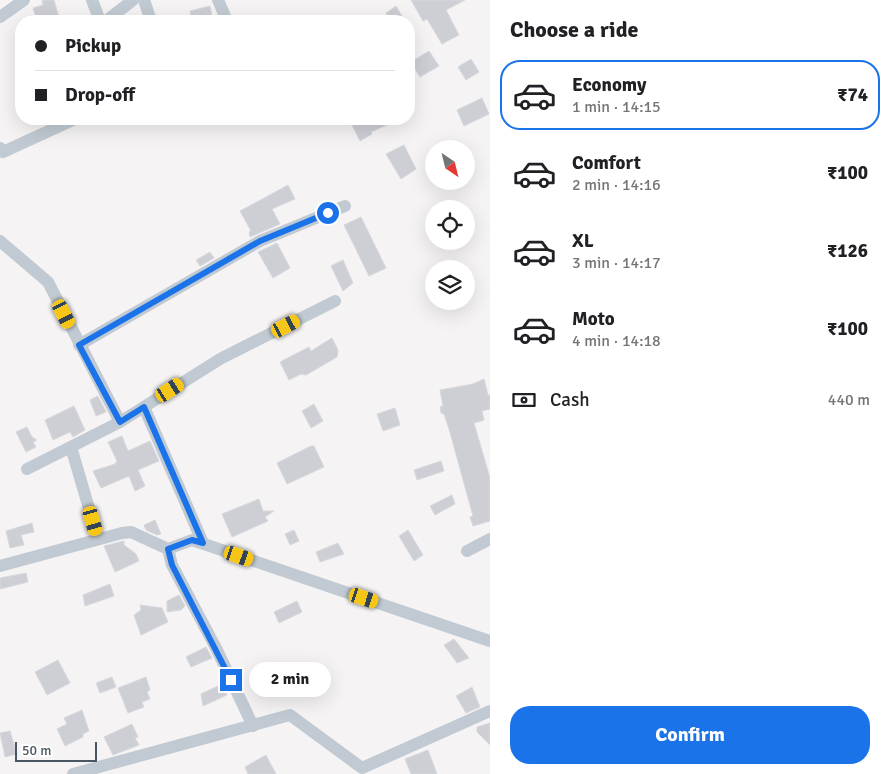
<!DOCTYPE html>
<html lang="en">
<head>
<meta charset="utf-8">
<style>
  :root { --surface:#fff; --page:#f6f6f6; --text:#202124; --muted:#757577; --line:#e0e0e0; --accent:#1a73e8 }
  body { margin:0; font-family:Signika,sans-serif; background:var(--page); color:var(--text); height:100vh; display:flex; flex-direction:column; font-size:19px; white-space:nowrap }
  * { box-sizing:border-box; margin:0 }
  p { font-size:16px; color:var(--muted) }
  .icon { flex:none; width:28px; height:28px; fill:none; stroke:currentColor; stroke-width:2; stroke-linecap:round; stroke-linejoin:round }
  .map { position:relative; flex:1; overflow:hidden }
  .panel { display:flex; flex-direction:column; background:var(--surface); width:400px }
  .panel>* { flex:none }
  .guide { position:absolute; left:15px; top:15px; width:400px; height:110px; border-radius:20px; box-shadow:0 5px 20px #0002; display:grid; align-content:center; height:110px; padding:0 20px; background:var(--surface) }
  .needle { width:32px; rotate:145deg }
  .buttons { position:absolute; left:425px; top:140px; display:grid; gap:10px }
  .buttons a { display:grid; place-items:center; width:50px; height:50px; border-radius:50%; background:var(--surface); box-shadow:0 5px 20px #0002; font-size:25px }
  .scale { position:absolute; left:15px; bottom:12px; width:82px; box-sizing:border-box; padding-left:5px; border:2px solid #4a5661; border-top:0; font-size:14px; line-height:18px; white-space:nowrap; color:#4a5661; -webkit-text-stroke:4px #fff; paint-order:stroke }
  .end { position:absolute; width:22px; height:22px; margin:-11px; border:6px solid #1a73e8; background:#fff; box-shadow:0 0 0 2px #fff }
  .from { border-radius:50% }
  .bubble { position:absolute; height:35px; border-radius:18px; background:var(--surface); box-shadow:0 5px 20px #0002; font-size:16px; font-weight:700; line-height:35px; text-align:center }
  .car { position:absolute; width:15px; height:30px; margin:-15px -8px; border-radius:6px; box-shadow:0 0 4px 1px #0007; background:linear-gradient(#f5c518 24%,#345 0 40%,#f5c518 0 76%,#345 0 86%,#f5c518 0) }
  .guide b { display:flex; align-items:center; gap:18px; height:48px; font-size:19px }
  .guide b+b { border-top:1px solid var(--line) }
  .guide i { width:12px; height:12px; background:var(--text) }
  ul { padding:0; list-style:none }
  li { display:flex; align-items:center; gap:15px; height:70px; margin:0 10px 8px; padding:0 10px; border:2px solid transparent; border-radius:20px }
  li div { flex:1 }
  li b { display:block; font-size:19px }
  li em { font-style:normal; font-weight:700 }
  li.active { border-color:var(--accent) }
  li>.icon { width:45px; height:45px; stroke-width:1.5 }
  h2 { padding:0 20px; font-size:22px; line-height:60px }
  .pay { display:flex; align-items:center; gap:12px; height:55px; padding:0 20px; font-size:19px }
  .pay p { margin-inline-start:auto }
  .primary-button { display:flex; gap:10px; margin-top:auto; padding:10px 20px }
  .primary-button a { flex:1; height:58px; border-radius:20px; background:var(--accent); color:#fff; font-size:20px; font-weight:700; line-height:58px; text-align:center }
  main { display:flex; flex:1; min-height:0 }
  .map>svg:first-child { display:block }
</style>
</head>
<body>
<main>
<div class="map">
<svg width="490" height="774" viewBox="0 0 490 774">
  <rect width="100%" height="100%" fill="#f5f3f3"/>
  <g fill="#cdcfd5" stroke="#d7d9de">
    <path d="M42,0H54L60,21H49L48,18L37,21L33,8L43,5Z"/>
    <path d="M411,0H465L446,10L459,35L442,44L427,19L423,21Z"/>
    <path d="M210,6L213,21H192L190,11Z"/>
    <path d="M396,6L405,21H391L386,13Z"/>
    <path d="M429,51L439,66L420,77L411,62Z"/>
    <path d="M471,59L479,72L466,80L458,67Z"/>
    <path d="M482,98L489,114L464,126L457,110Z"/>
    <path d="M355,119H400L371,132L372,134L360,141L350,121Z"/>
    <path d="M404,145L416,169L401,179L386,154Z"/>
    <path d="M288,185L295,199L272,209L280,224L250,237L249,232L251,231L240,211Z"/>
    <path d="M361,217L386,268L369,276L344,225Z"/>
    <path d="M277,243L290,268L273,278L258,252Z"/>
    <path d="M210,252L214,258L200,266L196,260Z"/>
    <path d="M343,260L353,283L343,291L331,266Z"/>
    <path d="M332,338L338,350L337,357L306,375L301,374L289,380L280,362L309,347L311,351Z"/>
    <path d="M484,379L488,395H490V409L482,411L484,420L474,423L490,478V521L473,526L470,517L473,516L449,429L444,414L441,413L440,407L443,406L440,390L473,384Z"/>
    <path d="M98,396L106,412L96,416L90,400Z"/>
    <path d="M314,404L323,421L311,428L302,411Z"/>
    <path d="M74,406L85,430L73,437L70,432L53,440L45,420Z"/>
    <path d="M395,408L400,425L383,431L377,414Z"/>
    <path d="M27,427L32,437L37,440L33,442L36,447L26,452L16,432Z"/>
    <path d="M122,436L128,451L150,441L159,461L138,470L145,486L135,491L129,476L101,488L93,471L115,464L117,461L108,442Z"/>
    <path d="M311,446H314L324,467L287,484L277,463Z"/>
    <path d="M441,461L444,471L417,480L414,470Z"/>
    <path d="M452,495L455,504L435,515L430,506Z"/>
    <path d="M259,499L263,511H274L265,517L268,521L232,537L222,514Z"/>
    <path d="M155,520L161,534L157,535L146,530L144,525Z"/>
    <path d="M32,523L34,532L21,535L24,545L10,548L6,531Z"/>
    <path d="M294,530L299,541L290,545L285,534Z"/>
    <path d="M408,530L423,555L414,561L399,536Z"/>
    <path d="M124,541V545L136,554L139,561L115,572L104,546Z"/>
    <path d="M338,543L344,554L320,562L316,552Z"/>
    <path d="M26,573L28,582L0,589V578Z"/>
    <path d="M110,584L114,596L85,606L83,595Z"/>
    <path d="M179,595L185,606L181,610L167,612V601Z"/>
    <path d="M297,601L302,612L279,623L274,612Z"/>
    <path d="M140,605L162,608L168,622L141,635L134,615L141,610Z"/>
    <path d="M454,639L469,658L457,663L444,645Z"/>
    <path d="M206,647L212,658L191,667L186,657Z"/>
    <path d="M58,660L70,683L47,695L35,672Z"/>
    <path d="M112,677L116,687L100,693L96,683Z"/>
    <path d="M146,677L150,690L147,692L150,699L142,702L144,707L128,713L118,688Z"/>
    <path d="M222,684L227,695L203,706L201,694Z"/>
    <path d="M472,687L480,707L466,713L456,696Z"/>
    <path d="M82,710L89,731L83,734V737L65,746L57,729L67,724L64,718Z"/>
    <path d="M490,723V745L477,732V727Z"/>
    <path d="M132,724L138,737L135,738L139,745L113,755L104,737Z"/>
    <path d="M10,731L17,754L5,757L0,733Z"/>
    <path d="M428,750L437,774H411L405,759Z"/>
    <path d="M266,755L276,774H248L245,767Z"/>
  </g>
  <g fill="none" stroke-linecap="round" stroke-linejoin="round">
    <g stroke="#c1cad2" stroke-width="12">
      <path d="M92,0L100,21"/>
      <path d="M144,0L151,21"/>
      <path d="M218,0L227,21"/>
      <path d="M0,17L24,0"/>
      <path d="M106,21L133,0"/>
      <path d="M0,148L3,152L75,119"/>
      <path d="M0,241L48,282L120,422"/>
      <path d="M79,345L260,241L345,206"/>
      <path d="M144,407L203,543"/>
      <path d="M71,447L98,539"/>
      <path d="M27,469L120,422L220,359L335,301"/>
      <path d="M168,549L172,565L217,650L253,726"/>
      <path d="M467,551L490,539"/>
      <path d="M0,566L122,533L131,532L168,549L192,540L490,641"/>
      <path d="M73,774L290,715L362,768L490,711"/>
    </g>
  </g>
  <g fill="none" stroke-linecap="round" stroke-linejoin="round">
    <path stroke="#1a73e8" stroke-width="6" d="M231,680L172,565L168,549L192,540L203,543L144,407L120,422L79,345L260,241L328,213"/>
  </g>
</svg>
<div class="buttons">
<a><svg class="needle" viewBox="-14 -14 28 28"><path d="M0-13l5 13h-10z" fill="#e53935"/><path d="M0 13l5-13h-10z" fill="#757577"/></svg></a>
<a><svg class="icon" aria-label="locate" viewBox="0 0 24 24"><circle cx="12" cy="12" r="6"/><path d="M12 2v4M12 18v4M2 12h4M18 12h4"/></svg></a>
<a><svg class="icon" aria-label="layers" viewBox="0 0 24 24"><path d="M12 4l9 5-9 5-9-5zM3 14l9 5 9-5"/></svg></a>
</div>
<div class="scale">50 m</div>
<i class="end from" style="left:328px;top:213px"></i>
<i class="end" style="left:231px;top:680px"></i>
<div class="bubble" style="left:249px;top:662px;width:82px">2 min</div>
<i class="car" style="left:64px;top:314px;rotate:153deg"></i>
<i class="car" style="left:286px;top:326px;rotate:63deg"></i>
<i class="car" style="left:170px;top:390px;rotate:57deg"></i>
<i class="car" style="left:93px;top:521px;rotate:164deg"></i>
<i class="car" style="left:239px;top:556px;rotate:109deg"></i>
<i class="car" style="left:364px;top:598px;rotate:108deg"></i>
<div class="guide">
<b><i class="from"></i>Pickup</b>
<b><i></i>Drop-off</b>
</div>
</div>
<section class="panel">
<h2>Choose a ride</h2>
<ul>
<li class="active"><svg class="icon" aria-label="car" viewBox="0 0 24 24"><path d="M5 17H2v-5l4-1 3-4h7l3 4 3 1v5h-3M9 17h6M6 11h13"/><circle cx="7" cy="17" r="2"/><circle cx="17" cy="17" r="2"/></svg><div><b>Economy</b><p>1 min · 14:15</p></div><em>₹74</em></li>
<li><svg class="icon" aria-label="car" viewBox="0 0 24 24"><path d="M5 17H2v-5l4-1 3-4h7l3 4 3 1v5h-3M9 17h6M6 11h13"/><circle cx="7" cy="17" r="2"/><circle cx="17" cy="17" r="2"/></svg><div><b>Comfort</b><p>2 min · 14:16</p></div><em>₹100</em></li>
<li><svg class="icon" aria-label="car" viewBox="0 0 24 24"><path d="M5 17H2v-5l4-1 3-4h7l3 4 3 1v5h-3M9 17h6M6 11h13"/><circle cx="7" cy="17" r="2"/><circle cx="17" cy="17" r="2"/></svg><div><b>XL</b><p>3 min · 14:17</p></div><em>₹126</em></li>
<li><svg class="icon" aria-label="car" viewBox="0 0 24 24"><path d="M5 17H2v-5l4-1 3-4h7l3 4 3 1v5h-3M9 17h6M6 11h13"/><circle cx="7" cy="17" r="2"/><circle cx="17" cy="17" r="2"/></svg><div><b>Moto</b><p>4 min · 14:18</p></div><em>₹100</em></li>
</ul>
<div class="pay"><svg class="icon" aria-label="cash" viewBox="0 0 24 24"><path d="M3 7h18v10H3z"/><circle cx="12" cy="12" r="2"/></svg>Cash<p>440 m</p></div>
<div class="primary-button"><a>Confirm</a></div>
</section>
</main>
</body>
</html>
